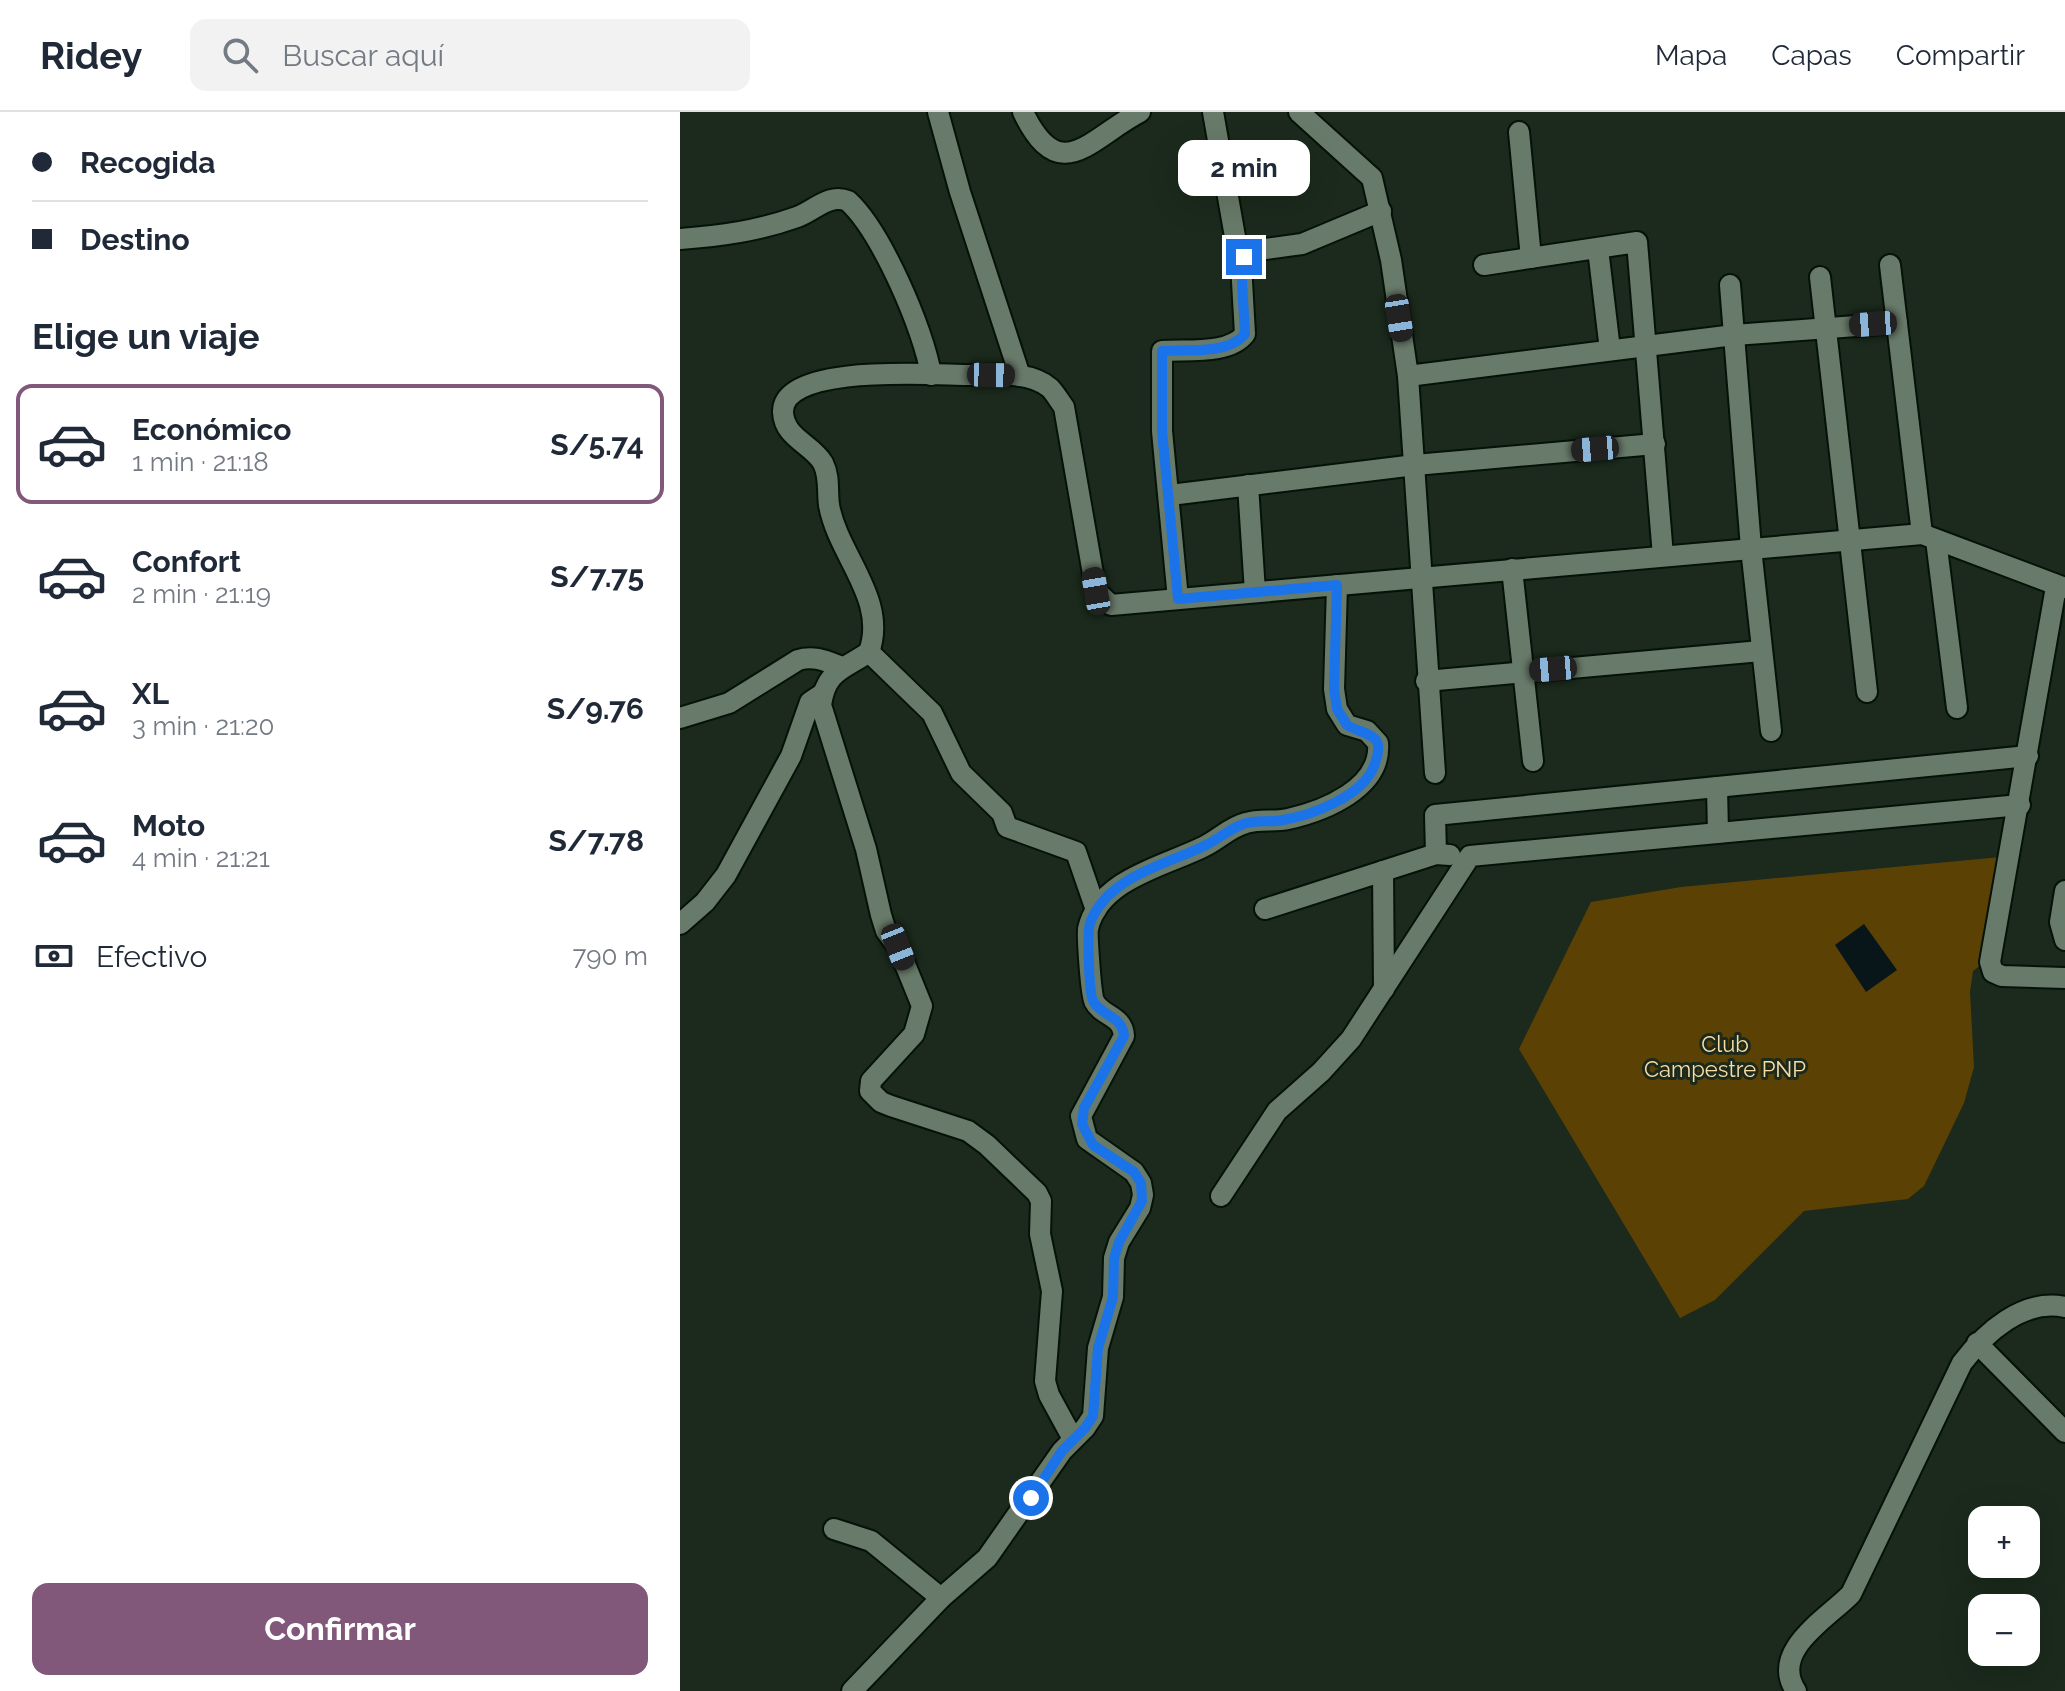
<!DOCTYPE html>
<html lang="es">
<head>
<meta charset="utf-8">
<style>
  :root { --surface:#fff; --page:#f2f2f3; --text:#1f2937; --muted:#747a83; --line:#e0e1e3; --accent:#81577a }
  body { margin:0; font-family:Raleway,sans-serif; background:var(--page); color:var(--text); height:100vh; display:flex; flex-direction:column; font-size:30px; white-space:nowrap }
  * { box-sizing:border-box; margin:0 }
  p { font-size:26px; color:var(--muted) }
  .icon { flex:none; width:44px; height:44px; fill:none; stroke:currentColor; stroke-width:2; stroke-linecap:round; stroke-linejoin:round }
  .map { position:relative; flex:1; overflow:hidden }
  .sheet { display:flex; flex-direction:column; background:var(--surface); width:680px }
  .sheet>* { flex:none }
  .hud { display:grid; align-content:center; height:176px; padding:0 32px; background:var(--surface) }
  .buttons { position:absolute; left:1288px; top:1394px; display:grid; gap:16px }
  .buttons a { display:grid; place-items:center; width:72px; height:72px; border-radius:16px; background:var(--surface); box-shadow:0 8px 32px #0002; font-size:40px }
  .end { position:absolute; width:36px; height:36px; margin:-18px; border:10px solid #1a73e8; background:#fff; box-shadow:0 0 0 4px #fff }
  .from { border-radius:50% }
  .bubble { position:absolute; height:56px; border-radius:16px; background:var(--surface); box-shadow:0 8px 32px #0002; font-size:26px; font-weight:700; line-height:56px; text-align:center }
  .car { position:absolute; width:24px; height:48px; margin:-24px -12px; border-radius:10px; box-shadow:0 0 6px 2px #0007; background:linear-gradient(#222 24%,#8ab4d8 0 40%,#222 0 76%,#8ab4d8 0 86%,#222 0) }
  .hud b { display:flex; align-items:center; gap:28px; height:76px; font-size:30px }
  .hud b+b { border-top:2px solid var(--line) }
  .hud i { width:20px; height:20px; background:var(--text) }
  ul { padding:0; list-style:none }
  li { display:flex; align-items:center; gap:24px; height:120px; margin:0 16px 12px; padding:0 16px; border:4px solid transparent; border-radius:16px }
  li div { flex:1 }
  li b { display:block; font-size:30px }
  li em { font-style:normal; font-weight:700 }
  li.current { border-color:var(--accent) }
  li>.icon { width:72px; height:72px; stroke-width:1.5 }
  h2 { padding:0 32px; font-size:36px; line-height:96px }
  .pay { display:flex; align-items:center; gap:20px; height:88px; padding:0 32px; font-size:30px }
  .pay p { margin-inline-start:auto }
  .primary-button { display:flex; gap:16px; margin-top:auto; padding:16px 32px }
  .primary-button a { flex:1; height:92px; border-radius:16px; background:var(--accent); color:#fff; font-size:32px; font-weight:700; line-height:92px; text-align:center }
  header { display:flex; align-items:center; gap:48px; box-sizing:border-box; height:112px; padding:0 40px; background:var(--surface); border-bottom:2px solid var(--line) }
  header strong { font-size:38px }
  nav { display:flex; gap:44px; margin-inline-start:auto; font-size:28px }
  .search { width:560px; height:72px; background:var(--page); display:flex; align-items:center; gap:20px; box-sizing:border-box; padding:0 28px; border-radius:16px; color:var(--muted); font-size:30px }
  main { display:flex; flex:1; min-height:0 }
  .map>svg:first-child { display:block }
</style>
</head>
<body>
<header>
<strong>Ridey</strong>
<div class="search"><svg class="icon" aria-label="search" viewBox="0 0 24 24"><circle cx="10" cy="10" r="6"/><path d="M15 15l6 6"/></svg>Buscar aquí</div>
<nav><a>Mapa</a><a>Capas</a><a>Compartir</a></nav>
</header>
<main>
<section class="sheet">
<div class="hud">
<b><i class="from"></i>Recogida</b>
<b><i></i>Destino</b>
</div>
<h2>Elige un viaje</h2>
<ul>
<li class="current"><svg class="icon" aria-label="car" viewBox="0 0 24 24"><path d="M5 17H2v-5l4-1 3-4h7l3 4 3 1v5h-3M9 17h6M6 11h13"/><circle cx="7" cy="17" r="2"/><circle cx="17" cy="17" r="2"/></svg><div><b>Económico</b><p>1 min · 21:18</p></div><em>S/5.74</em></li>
<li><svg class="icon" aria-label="car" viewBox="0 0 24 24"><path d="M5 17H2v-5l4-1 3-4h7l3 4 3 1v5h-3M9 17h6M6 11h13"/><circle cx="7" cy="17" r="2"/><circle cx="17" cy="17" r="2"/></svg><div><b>Confort</b><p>2 min · 21:19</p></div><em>S/7.75</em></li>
<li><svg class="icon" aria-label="car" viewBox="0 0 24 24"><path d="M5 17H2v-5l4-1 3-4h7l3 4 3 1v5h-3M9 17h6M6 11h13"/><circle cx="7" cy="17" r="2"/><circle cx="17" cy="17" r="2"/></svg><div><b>XL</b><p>3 min · 21:20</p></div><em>S/9.76</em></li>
<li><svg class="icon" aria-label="car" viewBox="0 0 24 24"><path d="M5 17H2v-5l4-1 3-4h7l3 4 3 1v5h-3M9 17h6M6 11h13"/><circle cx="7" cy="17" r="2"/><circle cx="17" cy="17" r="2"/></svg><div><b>Moto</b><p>4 min · 21:21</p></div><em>S/7.78</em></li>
</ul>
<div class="pay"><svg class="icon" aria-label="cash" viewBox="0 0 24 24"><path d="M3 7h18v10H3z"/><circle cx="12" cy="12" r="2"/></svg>Efectivo<p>790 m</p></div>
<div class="primary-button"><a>Confirmar</a></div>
</section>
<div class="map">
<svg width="1385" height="1579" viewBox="0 0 1385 1579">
  <rect width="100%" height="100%" fill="#1b2a1c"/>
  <path fill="#5b4104" d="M1321,745L1306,849L1293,859L1290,880L1294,955L1284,991L1244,1074L1228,1087L1124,1099L1035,1188L1000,1206L839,937L911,790L1001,775Z"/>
  <path fill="#081619" d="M1184,812L1217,858L1186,880L1155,833Z"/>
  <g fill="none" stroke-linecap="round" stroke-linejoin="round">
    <g stroke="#051207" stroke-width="24">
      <g id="minor">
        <path d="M258,0L280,80L340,264"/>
        <path d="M343,0C380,77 410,26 460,0"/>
        <path d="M533,0L557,136L564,145"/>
        <path d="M619,0L692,66L711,148L728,264L755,661"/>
        <path d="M839,20L851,146"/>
        <path d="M0,127C40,124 78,119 117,105C134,99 149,81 168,89C201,119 244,218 251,263"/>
        <path d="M918,137L930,238"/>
        <path d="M804,153L957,130L983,444"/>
        <path d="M1210,153L1242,422"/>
        <path d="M1140,165L1187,580"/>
        <path d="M1050,173L1071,436L1091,619"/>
        <path d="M728,264L1054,223L1217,211"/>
        <path d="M568,373L575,480"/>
        <path d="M490,383L735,353L975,332"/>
        <path d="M1256,428L1277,596"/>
        <path d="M832,457L853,649"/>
        <path d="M1376,475L1310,850L1313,860L1322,864L1385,866"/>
        <path d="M498,487L482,319V239C507,237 549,243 565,222L561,152L570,139L622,132L701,99"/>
        <path d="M189,540L252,601L281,661L322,701L327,715L396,740L416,798"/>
        <path d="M746,569L1081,539"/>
        <path d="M0,606L49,591L118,548C134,543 146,549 162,555"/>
        <path d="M1037,675L1038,721"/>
        <path d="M756,742L755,703L1348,644"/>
        <path d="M703,759L704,877"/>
        <path d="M1385,779L1380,810L1385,828"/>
        <path d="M585,797L756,742L770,743"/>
        <path d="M0,812L25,790L46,763L111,644L130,590L142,582"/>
        <path d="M541,1084L597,999L641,960L671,927L790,744L1340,693"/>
        <path d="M1297,1231L1385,1320"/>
        <path d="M393,1327L369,1283L365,1269L372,1179L360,1122L361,1089L357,1081L307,1033L288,1019L211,994L201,990L190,979L191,969L234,922L242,894L218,835L206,819L201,803L186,737L141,593C146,558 163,558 189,540C208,487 158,444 149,393C147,378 150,365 143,351C132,332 104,326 103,300C102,251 254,263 287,263C313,263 349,258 370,276C375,281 380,290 384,295L416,479L431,493L1242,422L1385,476"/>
        <path d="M154,1417L191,1429L261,1486"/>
        <path d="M172,1579L261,1486L307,1446L382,1339L405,1316L413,1304L418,1236L433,1185L434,1146L439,1130L460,1096L463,1083L461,1071L454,1060L407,1027L401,1004L444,924C443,903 422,905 414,889C411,885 407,822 408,817C419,767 485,754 523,735C538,728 550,715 566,711C580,707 594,710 608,707C644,699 702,676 698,631L687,619L667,613L657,597L654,577L657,473"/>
        <path d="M1116,1579C1089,1539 1148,1506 1171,1482L1282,1251C1305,1221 1343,1186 1385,1195"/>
      </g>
    </g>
    <use href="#minor" stroke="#687a69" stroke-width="20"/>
  </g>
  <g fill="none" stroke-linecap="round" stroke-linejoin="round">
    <path stroke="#1a73e8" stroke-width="10" d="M351,1386L382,1339L405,1316L413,1304L418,1236L433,1185L434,1146L439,1130L462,1089L461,1071L454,1060L413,1033L402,1012L404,996L444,924C442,903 422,905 413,889C409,881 407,820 410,811C427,765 485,753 524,734C537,728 548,718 561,713C574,707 588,711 603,708C632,703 683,684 694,654C707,620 688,625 667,613L657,597L654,577L657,473L498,487L482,319V239C507,237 548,243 565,222L561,152L564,145"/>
  </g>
  <g text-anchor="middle" stroke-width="6" stroke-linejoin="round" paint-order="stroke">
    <g font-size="22" fill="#fbdca3" stroke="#1b2a1c">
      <text x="1045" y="940">Club<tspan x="1045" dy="25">Campestre PNP</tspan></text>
    </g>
  </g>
</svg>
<div class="buttons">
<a>+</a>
<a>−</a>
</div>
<i class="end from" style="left:351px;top:1386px"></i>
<i class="end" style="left:564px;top:145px"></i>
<div class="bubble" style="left:498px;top:28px;width:132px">2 min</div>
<i class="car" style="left:719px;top:206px;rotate:171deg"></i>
<i class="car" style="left:1193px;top:212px;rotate:266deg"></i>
<i class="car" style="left:311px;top:263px;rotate:91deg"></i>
<i class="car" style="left:915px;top:337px;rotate:265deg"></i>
<i class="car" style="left:416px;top:479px;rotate:350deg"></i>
<i class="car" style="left:873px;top:557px;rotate:265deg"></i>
<i class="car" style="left:218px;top:835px;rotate:158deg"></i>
</div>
</main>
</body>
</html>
